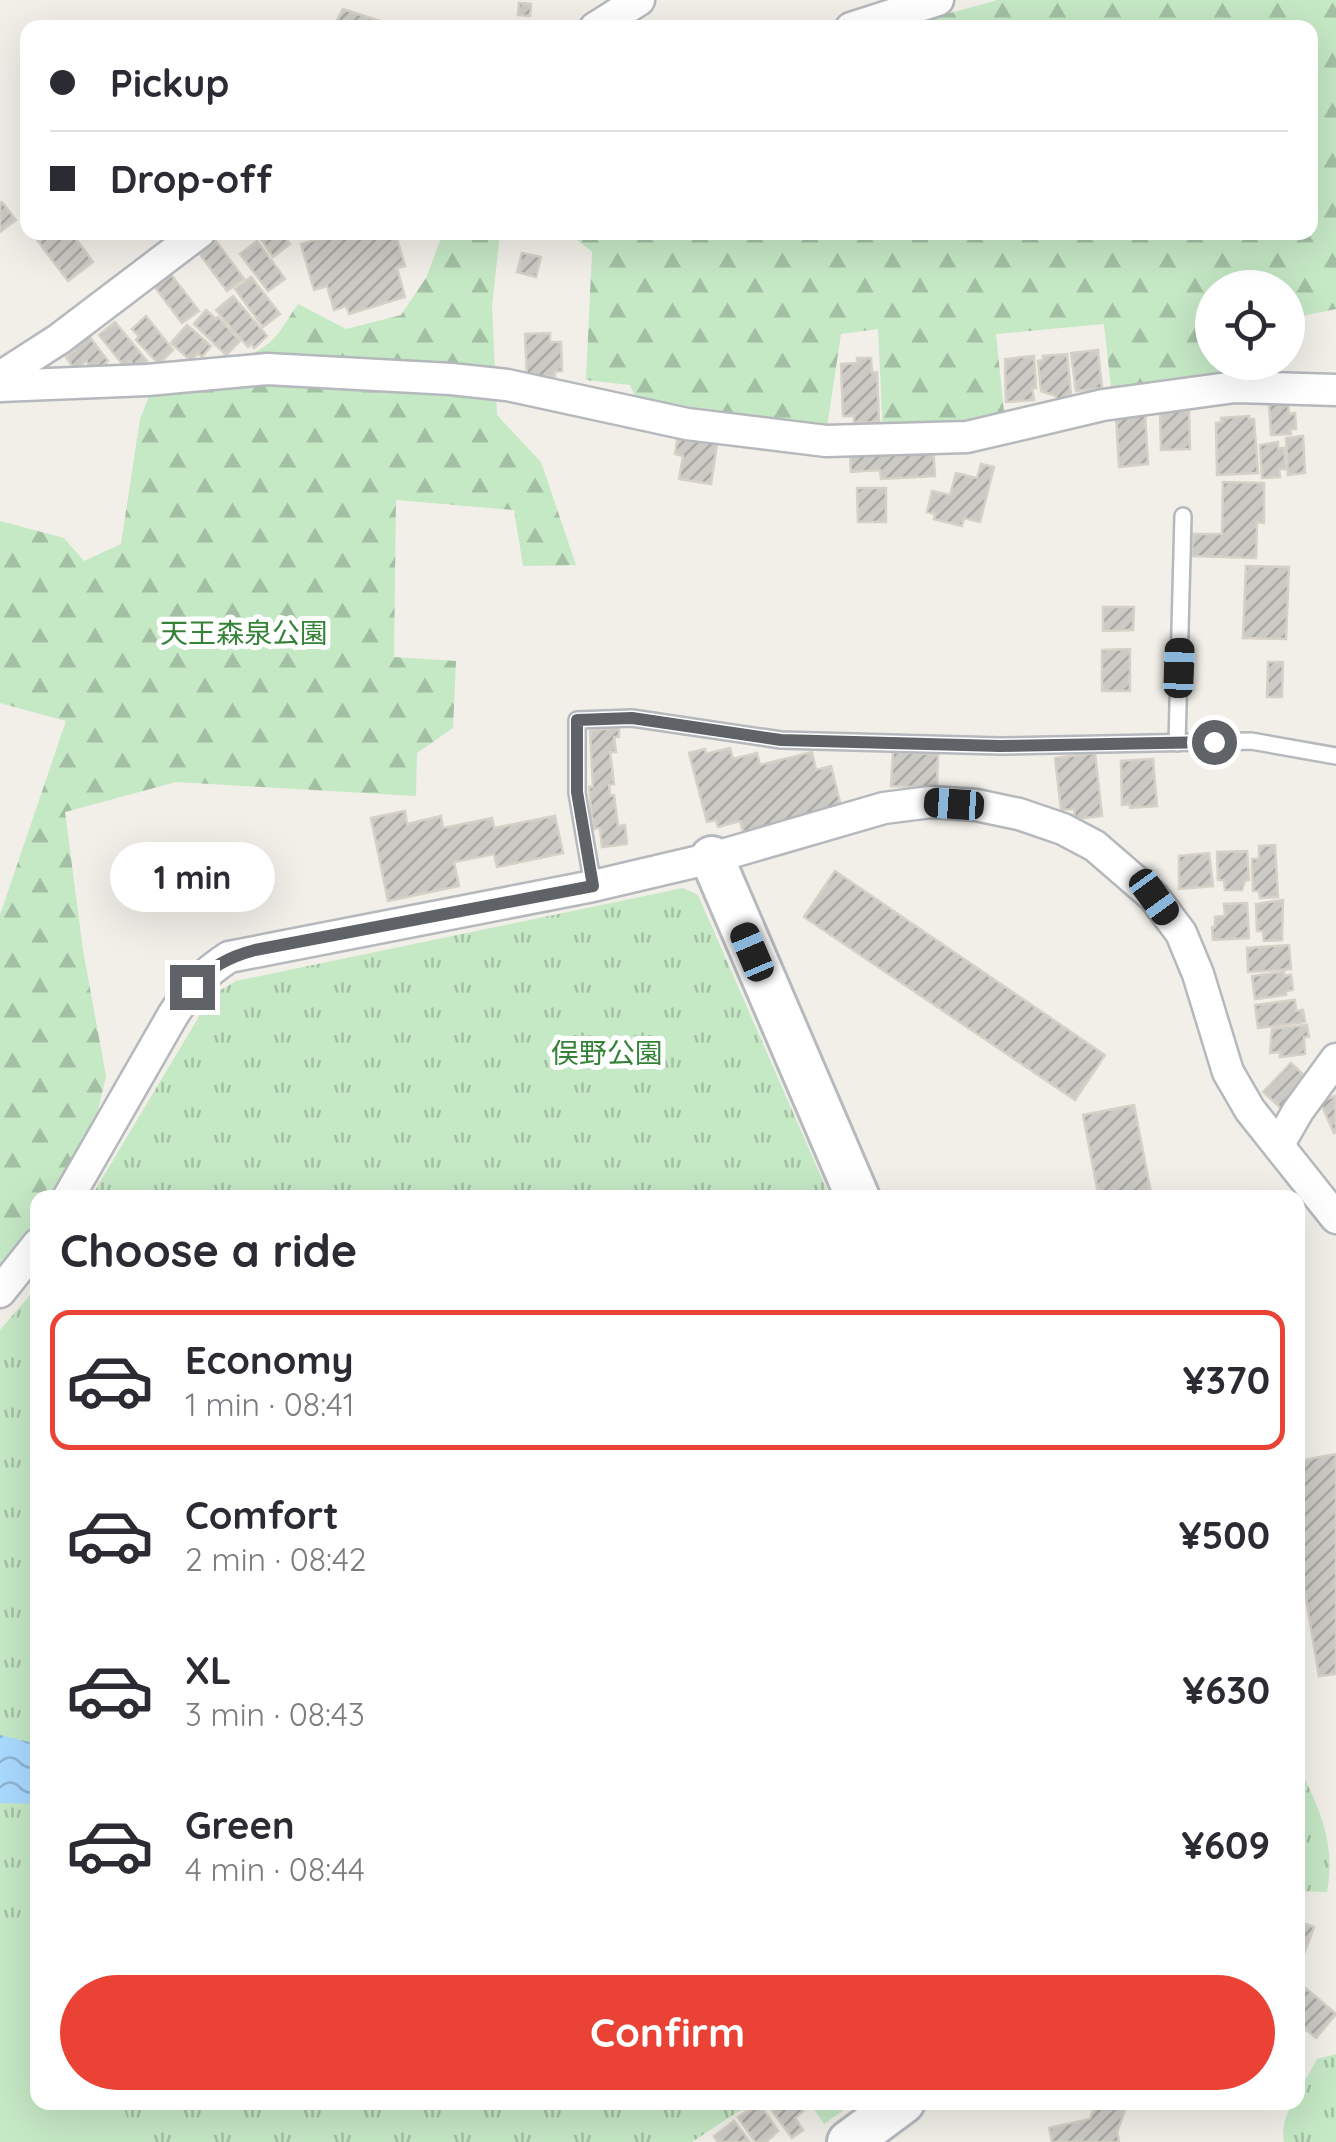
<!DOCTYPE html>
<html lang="en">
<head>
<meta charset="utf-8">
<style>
  :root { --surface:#fff; --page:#f7f7f7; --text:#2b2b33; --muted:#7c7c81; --line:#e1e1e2; --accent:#ea4335 }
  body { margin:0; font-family:Quicksand,"Noto Sans JP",sans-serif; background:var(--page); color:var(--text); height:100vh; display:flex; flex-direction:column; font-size:38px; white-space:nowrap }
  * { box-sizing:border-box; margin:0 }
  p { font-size:32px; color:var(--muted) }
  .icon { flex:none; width:55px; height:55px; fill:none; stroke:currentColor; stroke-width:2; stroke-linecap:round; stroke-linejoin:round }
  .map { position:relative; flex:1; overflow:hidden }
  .drawer { position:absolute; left:30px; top:1190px; width:1275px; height:920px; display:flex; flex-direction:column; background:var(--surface); border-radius:20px; box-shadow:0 10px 40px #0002 }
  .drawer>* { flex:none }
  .guide { position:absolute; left:20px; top:20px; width:1298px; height:220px; border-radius:20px; box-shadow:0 10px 40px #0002; display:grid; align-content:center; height:220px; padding:0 30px; background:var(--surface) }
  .fabs { position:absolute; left:1195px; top:270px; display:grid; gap:20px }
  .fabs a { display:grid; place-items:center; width:110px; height:110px; border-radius:50%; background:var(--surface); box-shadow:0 10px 40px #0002; font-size:50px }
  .end { position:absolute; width:45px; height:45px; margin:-22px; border:12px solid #5f6368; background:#fff; box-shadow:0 0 0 5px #fff }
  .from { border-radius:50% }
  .bubble { position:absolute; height:70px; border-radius:35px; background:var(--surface); box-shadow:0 10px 40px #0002; font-size:32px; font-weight:700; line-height:70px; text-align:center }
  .car { position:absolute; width:30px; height:60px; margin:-30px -15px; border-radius:12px; box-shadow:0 0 8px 2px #0007; background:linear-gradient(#222 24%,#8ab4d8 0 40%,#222 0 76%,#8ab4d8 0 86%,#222 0) }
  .guide b { display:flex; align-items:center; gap:35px; height:95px; font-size:38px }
  .guide b+b { border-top:2px solid var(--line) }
  .guide i { width:25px; height:25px; background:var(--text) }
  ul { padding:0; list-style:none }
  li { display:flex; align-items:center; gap:30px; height:140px; margin:0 20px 15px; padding:0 10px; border:5px solid transparent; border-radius:20px }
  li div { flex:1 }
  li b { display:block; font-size:38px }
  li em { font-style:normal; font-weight:700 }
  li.selected { border-color:var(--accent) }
  li>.icon { width:90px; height:90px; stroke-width:1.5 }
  h2 { padding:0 30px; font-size:45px; line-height:120px }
  .primary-button { display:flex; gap:20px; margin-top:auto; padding:20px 30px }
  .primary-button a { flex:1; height:115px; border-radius:60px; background:var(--accent); color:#fff; font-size:40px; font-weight:700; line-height:115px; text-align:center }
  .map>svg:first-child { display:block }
</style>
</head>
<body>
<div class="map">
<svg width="1336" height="2142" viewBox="0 0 1336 2142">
  <defs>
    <pattern id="forest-firs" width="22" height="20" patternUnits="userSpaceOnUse" patternTransform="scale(2.5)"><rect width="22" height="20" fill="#c5e8c5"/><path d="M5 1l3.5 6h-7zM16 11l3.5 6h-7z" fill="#a3c0a4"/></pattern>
    <pattern id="park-tufts" width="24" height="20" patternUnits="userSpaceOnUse" patternTransform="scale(2.5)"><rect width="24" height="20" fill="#c5e8c5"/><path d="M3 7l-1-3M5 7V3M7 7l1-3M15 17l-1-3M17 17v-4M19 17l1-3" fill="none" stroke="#a3c0a4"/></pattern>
    <pattern id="water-waves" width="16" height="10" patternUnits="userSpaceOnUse" patternTransform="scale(2.5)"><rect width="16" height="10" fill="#aadaff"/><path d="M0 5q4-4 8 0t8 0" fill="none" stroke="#8eb4d2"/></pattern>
    <pattern id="building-hatch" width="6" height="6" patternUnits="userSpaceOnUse" patternTransform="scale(2.5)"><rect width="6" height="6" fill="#cccac5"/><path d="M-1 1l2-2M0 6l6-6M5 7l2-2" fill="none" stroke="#a9a8a4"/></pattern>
  </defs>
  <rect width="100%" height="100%" fill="#f1efe8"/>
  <g fill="url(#forest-firs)">
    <path d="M998,0H1336V309L1288,319V288H1212V362L1252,363L1253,380L1112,397L1104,324L996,334L1004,412L990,423L883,433L878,329L841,334L826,434L640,407L630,385L586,380L592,252L569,233L1310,232V28L899,27Z"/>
    <path d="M443,233H500L492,306L497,415L541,462L576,565L523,566L514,510L396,500L394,657L456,661L453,728L417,753L416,796L176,782L65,812L83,950L106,1076L88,1154L70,1197L38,1198L37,1241L0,1282V915L66,721L0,703V521L64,538L84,561L121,544L140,419L161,367C196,364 240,367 269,343C281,333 289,316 298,304L346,329L401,315L426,278Z"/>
  </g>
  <g fill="url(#park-tufts)">
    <path d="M683,888L698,895L830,1197H91L212,995L236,981Z"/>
    <path d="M37,1287L38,2102L751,2103L692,2142H0V1330Z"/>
    <path d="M1298,1765C1320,1810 1336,1842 1327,1892L1298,1891Z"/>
    <path d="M1336,2054V2142H1284C1281,2128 1286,2115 1292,2103L1298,2102V2093L1317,2059Z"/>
    <path d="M810,2103H854L824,2124Z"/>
  </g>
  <path fill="#c5e8c5" d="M0,1926L37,1959L38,2102L122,2103L136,2142H0Z"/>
  <path fill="url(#water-waves)" d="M0,1735L37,1744V1804L0,1803Z"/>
  <g fill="url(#building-hatch)" stroke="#d6d1c6" stroke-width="2.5">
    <path d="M519,3L531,4L530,16L518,15Z"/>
    <path d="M343,9L383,22L379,28H333Z"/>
    <path d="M2,202L16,220L0,232V203Z"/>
    <path d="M31,232H71L93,262L68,281Z"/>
    <path d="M256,232H281L290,244L273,257Z"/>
    <path d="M342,232H395L405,266L397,268L405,297L349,314L346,306L334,310L327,286L314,290L301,244Z"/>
    <path d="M216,241L244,279L227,291L199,253Z"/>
    <path d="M257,241L285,279L268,291L240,254Z"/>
    <path d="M522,253L541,257L536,277L517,272Z"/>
    <path d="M170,273L199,311L182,323L154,286Z"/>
    <path d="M251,277L280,314L263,327L235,289Z"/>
    <path d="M233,296L267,336L254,348L251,344L248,347L216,310Z"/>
    <path d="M206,310L216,319L218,317L240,341L226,355L194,324Z"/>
    <path d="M146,316L173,350L159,364L136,340L139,336L132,329Z"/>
    <path d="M115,322L147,361L137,369L130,361L124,366L99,335Z"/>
    <path d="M187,325L211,346L202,357L198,353L191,361L171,343Z"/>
    <path d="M86,332L108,361L94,372L86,361L75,370L66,357L75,350L70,344Z"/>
    <path d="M550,333V342H561L562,371L554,372L555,376L527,377L525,334Z"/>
    <path d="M1098,350L1102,388L1076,391L1071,353Z"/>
    <path d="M1067,354L1071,394L1067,395L1068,399L1057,400L1056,396L1041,391L1038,361L1043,360V356Z"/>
    <path d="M1034,356L1036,388H1032L1034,400L1006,402L1005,359Z"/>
    <path d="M857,358H871L872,373L877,372L879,422L854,423V416H843L841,364L857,363Z"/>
    <path d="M1288,402L1289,414L1295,413L1296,429H1290L1291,434L1271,435L1269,403Z"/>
    <path d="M1160,411H1189L1190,449L1161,450Z"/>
    <path d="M1145,414L1148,464L1119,467L1116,416Z"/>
    <path d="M1249,416V419H1254L1258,473L1217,475L1216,423L1222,422L1221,418Z"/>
    <path d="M678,434L718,438L711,484L679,479L683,456L675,454Z"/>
    <path d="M1303,436L1305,473L1288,475L1286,438Z"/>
    <path d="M1278,442V448H1284L1286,469H1279L1280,477L1262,478L1260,445Z"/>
    <path d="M933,448L935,476L881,479L880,470L851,472L850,453Z"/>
    <path d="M981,464L994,467L980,522L964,518L962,526L934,519L935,514L927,512L932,491L950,495L956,473L977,478Z"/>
    <path d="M1223,482L1264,483V523L1257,522L1256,558L1192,556L1193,534H1222Z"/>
    <path d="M857,488H886V522H858Z"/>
    <path d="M1246,566L1289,567L1286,639L1243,638Z"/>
    <path d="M1103,607H1134L1133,630L1103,631Z"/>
    <path d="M1130,649V691H1102V650Z"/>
    <path d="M1268,662H1283L1282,697H1267Z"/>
    <path d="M619,727V737H614L616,752H610L614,784L609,785L610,796L614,795L618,826L625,825L627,844L602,847L600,828L593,829L589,787H593L590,731Z"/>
    <path d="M730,748L733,759L757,753L760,765L812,752L816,770L831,766L841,806L743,832L740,821L718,827L716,820L707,822L689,753L705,749L706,754Z"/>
    <path d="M893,752L938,754L937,788L891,786Z"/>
    <path d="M1095,753L1102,816L1075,819L1074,809L1061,810L1055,758Z"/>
    <path d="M1153,759L1157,806L1130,808V804L1122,805L1121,761Z"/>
    <path d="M405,811L407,824L441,816L443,828L492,818L494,828L555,816L563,853L497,867L494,854L454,862L459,886L388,901L371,818Z"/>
    <path d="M1275,845L1278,897L1260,898L1259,891H1253L1252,859H1259V846Z"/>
    <path d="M1247,851L1249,880L1245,881L1242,890H1225L1224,880H1218L1217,852Z"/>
    <path d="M1209,853L1213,886L1179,889V856Z"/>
    <path d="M835,871L1105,1055L1075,1100L804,917Z"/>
    <path d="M1283,900L1282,940L1264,941L1263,931H1257L1256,904Z"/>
    <path d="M1247,903L1249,938L1213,940L1212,927H1215V917L1225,916L1224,904Z"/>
    <path d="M1289,945L1291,969L1248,972L1247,948Z"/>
    <path d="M1284,972V976L1291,975L1293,990L1286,991V995L1255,999L1252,976Z"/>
    <path d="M1295,1000L1296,1011L1303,1010L1305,1022L1258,1028L1255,1005Z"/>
    <path d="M1307,1025L1309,1037H1304L1305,1054L1280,1057V1052L1270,1053L1272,1029Z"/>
    <path d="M1291,1063L1309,1080L1282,1109L1263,1092Z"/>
    <path d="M1335,1096L1336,1132L1334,1133L1320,1102Z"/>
    <path d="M1134,1105L1152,1198H1099L1083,1115Z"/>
    <path d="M1336,1454V1674L1319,1676L1298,1552V1461Z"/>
    <path d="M1298,1921L1314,1927L1299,1968L1302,1985L1336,2014L1316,2038L1298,2023Z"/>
    <path d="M766,2102H796L803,2111L795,2118L803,2130L792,2138Z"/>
    <path d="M1096,2102H1128L1117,2132L1119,2142H1052L1049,2128L1090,2119Z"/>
    <path d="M759,2103L778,2131L766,2142H755L738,2117Z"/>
    <path d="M734,2121L750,2142H718L714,2136Z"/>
  </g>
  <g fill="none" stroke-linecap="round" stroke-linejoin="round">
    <g stroke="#b5b8bc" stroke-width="20">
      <g id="lane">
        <path d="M1177,743L1183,516"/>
        <path d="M593,886L577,793V720L632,718L781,740L1000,746L1251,741L1336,756"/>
      </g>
    </g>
    <g stroke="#b5b8bc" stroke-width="35">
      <g id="street">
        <path d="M595,28L639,0"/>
        <path d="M851,28L938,0"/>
        <path d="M0,377L59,339L200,232"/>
        <path d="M0,386L147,380L267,369L451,379L507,385L687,424L826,441L967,437L1103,405L1235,387L1336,390"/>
        <path d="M1279,1144L1298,1111L1336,1059"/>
        <path d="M68,1198L173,1015C189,990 204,973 229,957L593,886L712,858L884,808L931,802L976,805L1019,814L1063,829L1095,846L1154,897L1181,933L1198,974L1228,1072L1250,1110L1336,1218"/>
        <path d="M0,1292L38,1244"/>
      </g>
    </g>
    <g stroke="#b6babf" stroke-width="48">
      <g id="secondary">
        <path d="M712,858L858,1198"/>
        <path d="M849,2142L903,2102"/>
      </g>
    </g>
    <use href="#lane" stroke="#fff" stroke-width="15"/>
    <use href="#street" stroke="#fff" stroke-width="30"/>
    <use href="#secondary" stroke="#fff" stroke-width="42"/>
  </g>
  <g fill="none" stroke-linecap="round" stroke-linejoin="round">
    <path stroke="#5f6368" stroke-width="12" d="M192,987C211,967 228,957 255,950L593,886L577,792V720L632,718L781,740L1000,746L1214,742"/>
  </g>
  <g text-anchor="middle" stroke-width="10" stroke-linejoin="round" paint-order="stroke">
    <g font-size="28" fill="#348238" stroke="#fff">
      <text x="244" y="643">天王森泉公園</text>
      <text x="607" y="1063">俣野公園</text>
    </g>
  </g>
</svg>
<div class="fabs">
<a><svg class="icon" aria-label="locate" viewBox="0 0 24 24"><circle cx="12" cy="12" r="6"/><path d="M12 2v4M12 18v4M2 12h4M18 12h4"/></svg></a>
</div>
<i class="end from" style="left:1214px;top:742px"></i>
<i class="end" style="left:192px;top:987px"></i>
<div class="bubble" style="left:110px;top:842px;width:165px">1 min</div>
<i class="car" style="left:1179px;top:668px;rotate:2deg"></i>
<i class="car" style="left:954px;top:804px;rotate:274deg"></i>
<i class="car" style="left:1154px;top:897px;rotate:144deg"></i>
<i class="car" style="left:752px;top:952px;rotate:337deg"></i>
<div class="guide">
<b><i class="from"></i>Pickup</b>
<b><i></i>Drop-off</b>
</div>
<section class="drawer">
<h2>Choose a ride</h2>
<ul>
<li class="selected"><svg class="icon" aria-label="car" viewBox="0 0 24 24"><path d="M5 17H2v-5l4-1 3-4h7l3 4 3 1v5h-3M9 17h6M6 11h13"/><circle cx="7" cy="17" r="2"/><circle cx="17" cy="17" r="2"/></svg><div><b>Economy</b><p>1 min · 08:41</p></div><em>¥370</em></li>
<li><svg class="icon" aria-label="car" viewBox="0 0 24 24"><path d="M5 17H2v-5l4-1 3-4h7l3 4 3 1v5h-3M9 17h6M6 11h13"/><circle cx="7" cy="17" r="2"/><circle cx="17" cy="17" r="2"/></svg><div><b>Comfort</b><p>2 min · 08:42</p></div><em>¥500</em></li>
<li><svg class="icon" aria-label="car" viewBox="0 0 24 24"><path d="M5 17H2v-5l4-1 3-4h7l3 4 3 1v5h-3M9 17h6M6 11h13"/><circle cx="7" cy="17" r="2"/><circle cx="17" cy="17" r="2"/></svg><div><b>XL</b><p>3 min · 08:43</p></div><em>¥630</em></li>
<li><svg class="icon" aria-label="car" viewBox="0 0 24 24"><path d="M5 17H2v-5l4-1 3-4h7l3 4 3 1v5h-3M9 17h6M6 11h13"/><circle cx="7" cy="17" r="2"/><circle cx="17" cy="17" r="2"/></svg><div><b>Green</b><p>4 min · 08:44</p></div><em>¥609</em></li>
</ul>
<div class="primary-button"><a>Confirm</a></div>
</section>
</div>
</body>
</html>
